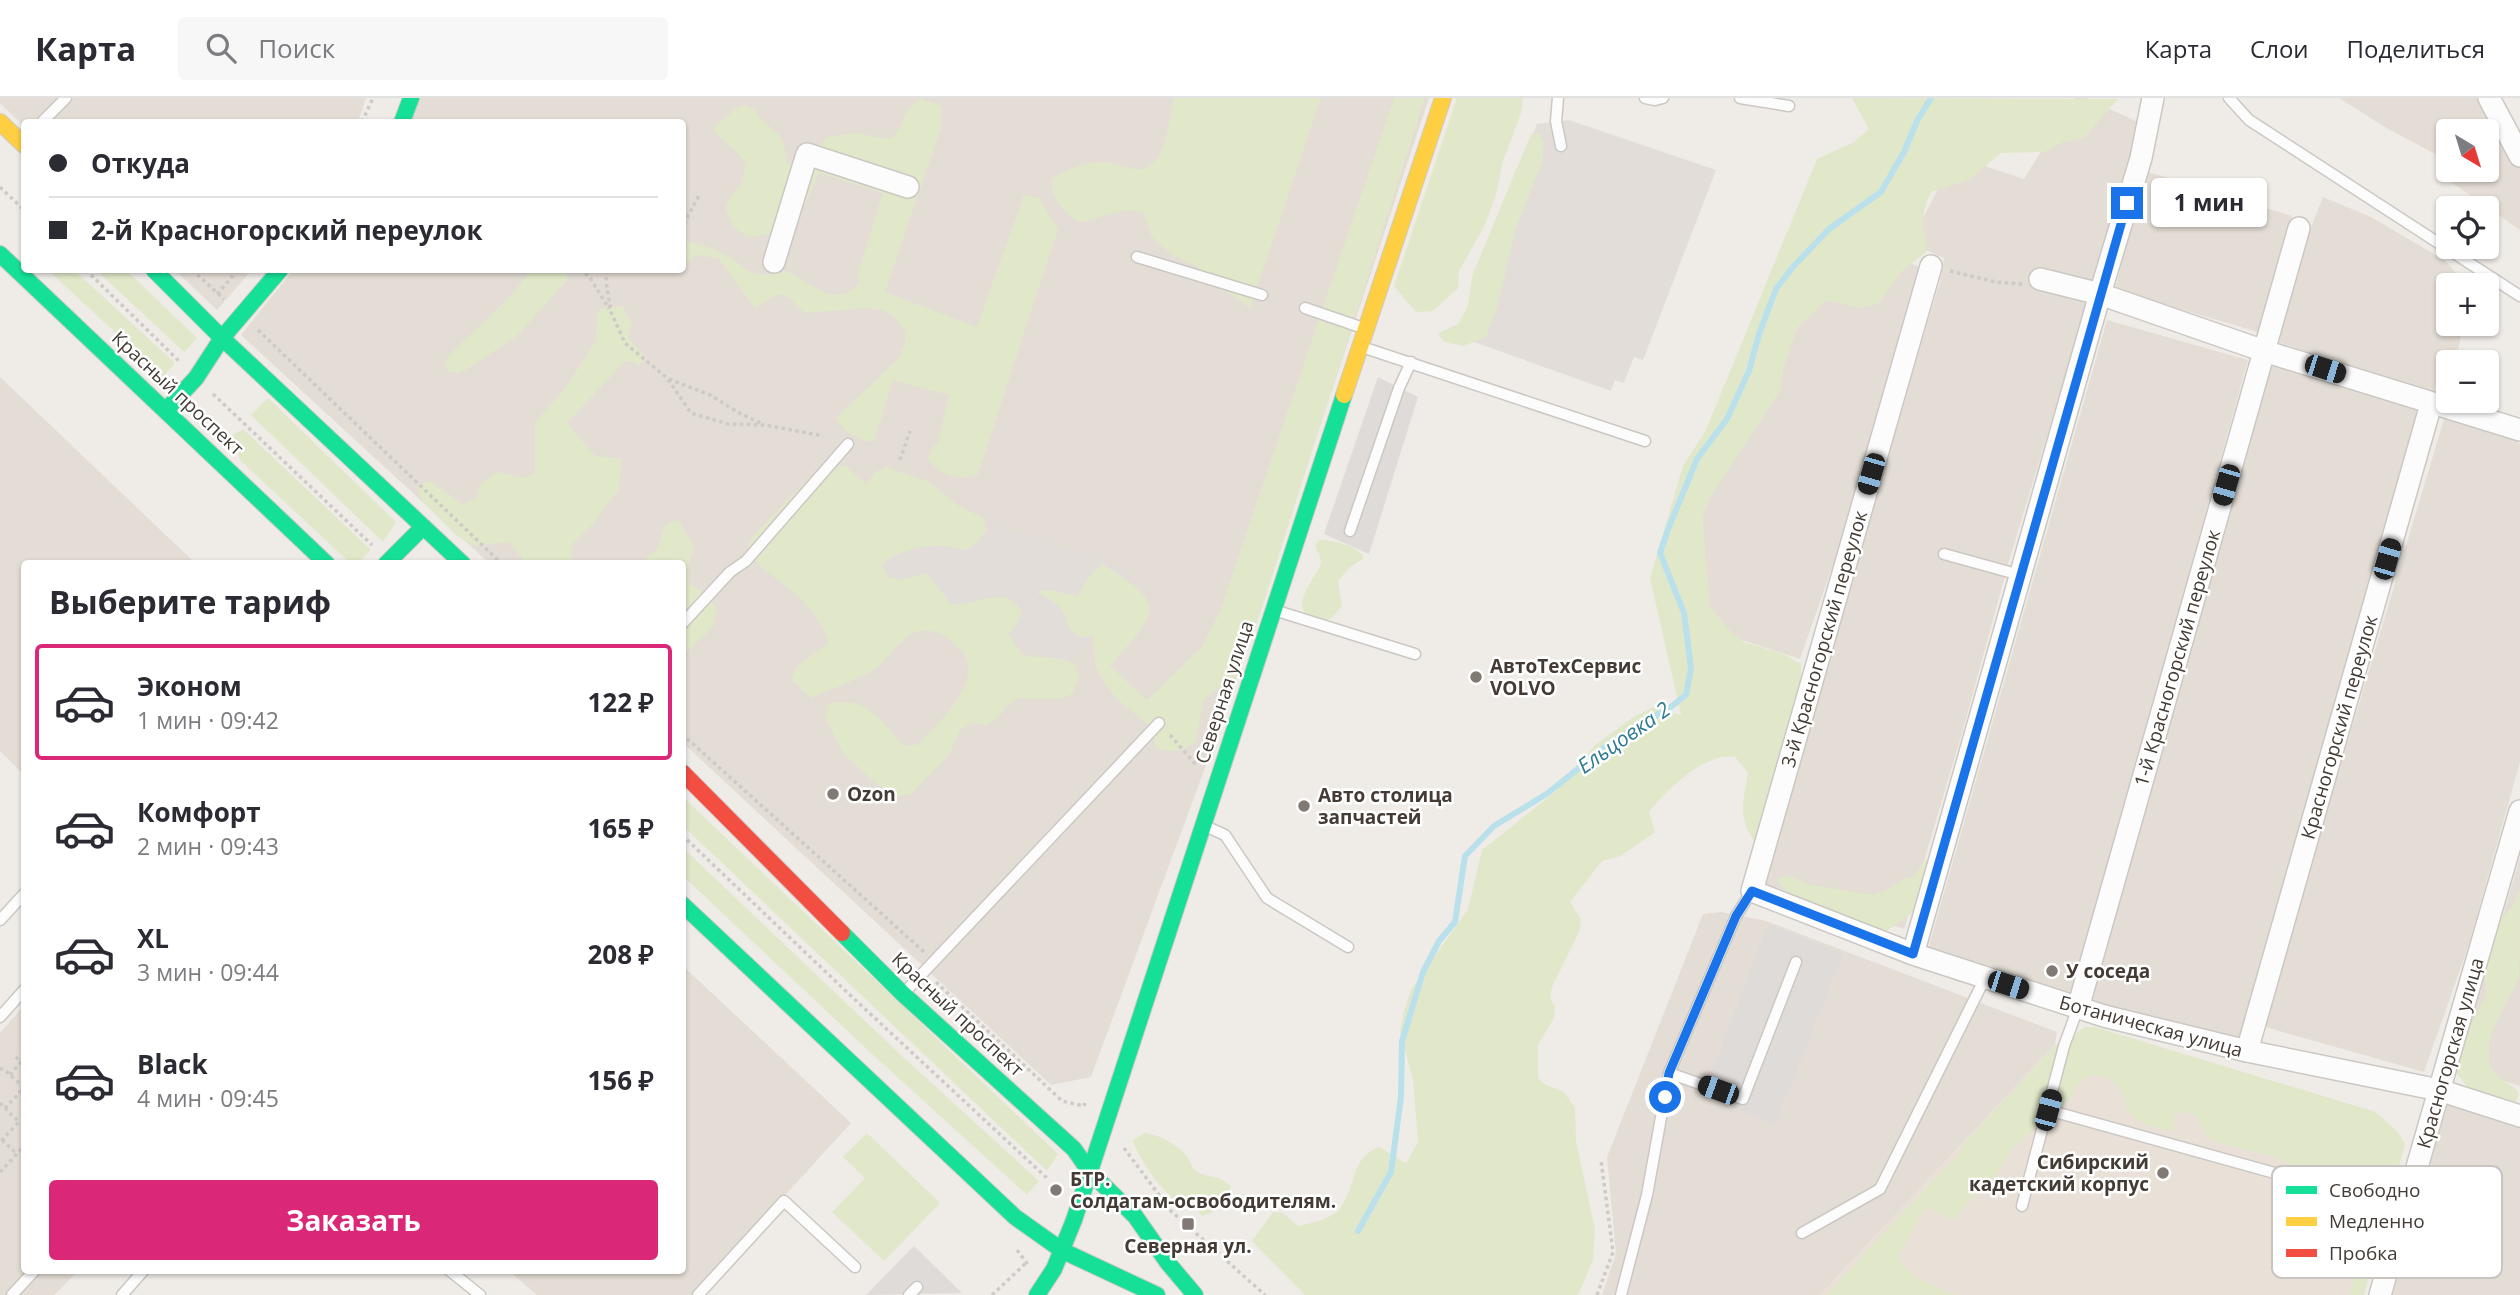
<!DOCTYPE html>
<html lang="ru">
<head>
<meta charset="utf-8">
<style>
  :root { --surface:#fff; --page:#f7f7f7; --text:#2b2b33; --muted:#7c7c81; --line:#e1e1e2; --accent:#db2777 }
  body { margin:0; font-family:"Open Sans",sans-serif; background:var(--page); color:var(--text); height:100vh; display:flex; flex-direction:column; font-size:26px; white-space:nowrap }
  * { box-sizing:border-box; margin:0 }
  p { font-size:23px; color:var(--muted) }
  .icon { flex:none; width:38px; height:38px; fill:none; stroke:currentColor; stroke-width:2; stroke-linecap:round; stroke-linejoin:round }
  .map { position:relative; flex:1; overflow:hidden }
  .panel { position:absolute; left:21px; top:462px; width:665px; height:714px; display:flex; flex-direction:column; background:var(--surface); border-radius:7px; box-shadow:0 2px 5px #0004 }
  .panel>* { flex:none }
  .banner { position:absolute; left:21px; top:21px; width:665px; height:154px; border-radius:7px; box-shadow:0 2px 5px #0004; display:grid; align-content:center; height:154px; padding:0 28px; background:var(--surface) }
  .needle { width:46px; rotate:142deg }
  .fabs { position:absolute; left:2436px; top:21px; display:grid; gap:14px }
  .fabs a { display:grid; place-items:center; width:63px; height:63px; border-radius:7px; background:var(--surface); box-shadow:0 2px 5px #0004; font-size:35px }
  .end { position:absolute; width:32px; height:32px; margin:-16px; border:9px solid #1a73e8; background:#fff; box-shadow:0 0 0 4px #fff }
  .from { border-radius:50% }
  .bubble { position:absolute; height:49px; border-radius:7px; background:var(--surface); box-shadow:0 2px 5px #0004; font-size:23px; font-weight:700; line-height:49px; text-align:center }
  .car { position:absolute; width:21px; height:42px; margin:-21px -10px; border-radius:9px; box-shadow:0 0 5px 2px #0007; background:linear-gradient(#222 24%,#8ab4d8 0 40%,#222 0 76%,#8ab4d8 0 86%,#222 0) }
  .banner b { display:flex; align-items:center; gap:24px; height:66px; font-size:26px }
  .banner b+b { border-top:2px solid var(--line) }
  .banner i { width:18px; height:18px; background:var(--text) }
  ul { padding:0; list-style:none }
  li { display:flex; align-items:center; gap:21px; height:116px; margin:0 14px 10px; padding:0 14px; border:4px solid transparent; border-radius:7px }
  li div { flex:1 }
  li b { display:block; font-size:26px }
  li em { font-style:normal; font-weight:700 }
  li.on { border-color:var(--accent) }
  li>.icon { width:63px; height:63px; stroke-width:1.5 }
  h2 { padding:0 28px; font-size:32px; line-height:84px }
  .primary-button { display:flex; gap:14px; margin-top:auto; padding:14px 28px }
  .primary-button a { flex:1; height:80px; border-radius:7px; background:var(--accent); color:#fff; font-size:28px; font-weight:700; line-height:80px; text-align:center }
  header { display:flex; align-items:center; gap:42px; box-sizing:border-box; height:98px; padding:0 35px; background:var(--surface); border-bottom:2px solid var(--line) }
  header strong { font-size:33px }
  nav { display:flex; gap:38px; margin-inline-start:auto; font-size:24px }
  .search { width:490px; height:63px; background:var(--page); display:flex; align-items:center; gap:18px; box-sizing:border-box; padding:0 24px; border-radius:7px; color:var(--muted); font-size:26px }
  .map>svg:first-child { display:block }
</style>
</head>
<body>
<header>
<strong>Карта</strong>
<div class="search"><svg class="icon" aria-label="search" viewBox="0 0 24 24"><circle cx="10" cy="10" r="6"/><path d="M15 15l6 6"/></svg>Поиск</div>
<nav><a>Карта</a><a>Слои</a><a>Поделиться</a></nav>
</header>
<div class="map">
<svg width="2520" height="1197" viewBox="0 0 2520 1197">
  <rect width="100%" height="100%" fill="#efece8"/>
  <g fill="#e3ddd5" fill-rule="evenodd">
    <path d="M0,0H366L358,24H24V28L0,5Z"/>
    <path d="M419,0H1429L1223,621L1091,979L1051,987L683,645L682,466L489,465L241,237L293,172H682V24H411Z"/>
    <path d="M2074,0H2086L2142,26L2009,463L1964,628L1904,831L1763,785L1828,547L1940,184L1944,160L1910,145L1955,58L2024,81Z"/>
    <path d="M2339,0H2483L2520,69V132L2438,75L2445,61L2383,28ZM2448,33H2487V72H2448Z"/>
    <path d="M2145,73L2292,118L2258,234L2115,192Z"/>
    <path d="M2323,99L2371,119L2446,163L2465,187H2448V226H2463L2456,264L2442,262L2433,298L2279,244L2302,151Z"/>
    <path d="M1888,153L1924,172L1863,381L1800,561L1699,528L1689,430L1793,219Z"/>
    <path d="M175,172H252L217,212Z"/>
    <path d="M2107,222L2248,262L2073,895L1928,851Z"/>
    <path d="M2272,263L2423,311L2239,943L2091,904Z"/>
    <path d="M0,279L195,465L24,466V677L0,653Z"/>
    <path d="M2444,321L2515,342L2520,346V664L2469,846L2424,974L2265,929L2313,760Z"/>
    <path d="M2520,760V988L2458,969Z"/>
    <path d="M1721,814L1766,823L2057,934L2055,946L1820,1197H1602L1616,1155L1607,1059L1703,816Z"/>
    <path d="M683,868L851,1025L694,1197H537L509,1173L682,1172Z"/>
    <path d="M24,908V1172L78,1173L54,1197H0V935Z"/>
    <path d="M2448,1005L2520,1029V1197H2392Z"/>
  </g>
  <g fill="#e2ddd9">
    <path d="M1569,22L1716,72L1643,262L1634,259L1624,285L1615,282L1611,293L1460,239L1537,26Z"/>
    <path d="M903,389L976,421L1125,470L1127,481L1110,519L1067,566L854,485Z"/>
  </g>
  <path fill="#e9e1d7" d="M2055,946L2399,1045L2356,1197H1820Z"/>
  <g fill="#e1e8c9">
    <path d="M919,0L942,8L941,30L885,194L977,229L1024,97L1039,100L1058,131L978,376C957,383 941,378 928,361L931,351L938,345L949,297L893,282L874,343C858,344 842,333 836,320L898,261L906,243L905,232L892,217L883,212L864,210L805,215L790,201L781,196L772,199L755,210L718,160L697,157L683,167V144L685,142C697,146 711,149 722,155C752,171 748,183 786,173C811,183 836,214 860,184L858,175L883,95L819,75L795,128L777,136L748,139L732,128L726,110L730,100L742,85L746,66C737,51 721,44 713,30L736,10L745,7L754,11L759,19L780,38L784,47L787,65L795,70L804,67L827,39L857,35L885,41L893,39L899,31L907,13Z"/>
    <path d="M1174,0H1321L1250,210L1227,194L1214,189L1198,169L1172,157L1152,139L1143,114C1119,108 1101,122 1078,124C1062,110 1050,103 1052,80C1066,72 1087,63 1104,64C1128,66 1145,85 1161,53C1168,38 1170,17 1174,0Z"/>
    <path d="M1394,0H1425L1260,516L1237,579L1213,594L1203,603L1196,644C1182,652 1173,656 1157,650L1147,626L1116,600L1100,578L1095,565L1093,538L1079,539L1069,531C1065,509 1056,504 1036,494L1050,492L1077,498L1092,475L1102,466C1172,509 1156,514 1110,568L1147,602L1201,550L1219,516Z"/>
    <path d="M1457,0H1523L1521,15L1503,63L1496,97L1484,129L1459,173L1458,190L1433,213L1416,214L1394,188Z"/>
    <path d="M1852,0L2118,1L2084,40L2063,44L2044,54L2001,55L1970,81L1931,94C1927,103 1923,114 1923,124C1923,135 1928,143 1926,154L1902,173L1878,206L1859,210L1827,202L1797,230L1783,271L1781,291L1711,398L1703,417V427L1710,508L1729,532L1744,544L1783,556L1801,566L1802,587L1755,745C1737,715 1743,708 1748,675L1735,659C1706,653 1667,692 1649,714L1655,734L1621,758L1602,763L1570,804L1581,821L1580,832L1552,889L1550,900L1555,909L1554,920L1538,947V980L1546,987L1564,994L1575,1010L1576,1043L1595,1131L1593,1162L1578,1197H1305L1252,1143L1273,1114L1283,1115L1298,1128C1313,1124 1333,1122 1342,1107C1357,1086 1350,1060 1379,1049L1406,1065L1418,1044L1413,982L1400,934L1404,913L1411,892L1468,811L1482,752L1556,693L1595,647L1635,618L1654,609L1681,617L1650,480L1683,368L1706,332L1817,61L1854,44L1869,31Z"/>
    <path d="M1540,35L1544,45L1542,64L1516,130L1497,210L1486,239L1464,248L1444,244L1438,235L1458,226L1468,208L1472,178L1531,36Z"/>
    <path d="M48,172H74L175,265L163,279Z"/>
    <path d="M96,172H126L197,240L184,254Z"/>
    <path d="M531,172H565L567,182L517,238L467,271L458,275L448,273L444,265L449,257L511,198Z"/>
    <path d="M622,208L632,225L628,240L646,260L639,267L626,262L567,325L595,358L622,361L619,391L593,426L573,445L571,458L574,465H526L509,444L474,448L456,437L421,402L417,388L430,383L463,406L476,400L480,387L496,374L523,380L535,375V325L566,289L596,243L597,215L602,210Z"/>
    <path d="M268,300L396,424L383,444L251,317Z"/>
    <path d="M243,331L371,452L358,465H350L241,363L232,337Z"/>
    <path d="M833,367L846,369L867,386L874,375L886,369L929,384L960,409L984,420L986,433C982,438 977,446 971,449C961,454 954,449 944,448C924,447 896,453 882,467L888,479L901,482L927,475L951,506C979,509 1005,484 1022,514L1017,526L1008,536L1024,558C1041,560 1061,558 1075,566L1079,579L1072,596L1059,601L1018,600L1006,609L998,620L986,627L972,625L960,632L949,657L911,696L897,698L874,684L843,655L825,619L829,606C868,597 880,622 904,648L917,647C936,628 981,587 965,557C963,553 957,549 954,546C945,536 934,531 920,533C903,536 891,557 879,568C866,579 828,592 811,600L791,581L797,568L829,545C824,524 803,502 787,489C772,476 756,469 747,452L752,439L809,380Z"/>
    <path d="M678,422L695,449L688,467L690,486L706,495L717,511L713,529L683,557L682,466H640L657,452L665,427Z"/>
    <path d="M1319,442C1333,442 1357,447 1364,460L1349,470L1338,483L1342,508L1331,521C1325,523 1322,520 1315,519C1286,513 1315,480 1320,468C1323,462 1317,453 1315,447Z"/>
    <path d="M682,698L1058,1056L1047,1073L683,728Z"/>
    <path d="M683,750L902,958L1039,1083L1027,1097L872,956L683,778Z"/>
    <path d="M1926,762L1934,764L1929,785L1912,815L1888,832C1845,825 1806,818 1777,782L1784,778L1791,779L1812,787L1873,797L1887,792L1905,780L1913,779Z"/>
    <path d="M2520,792C2520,811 2520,865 2519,879C2509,906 2479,940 2492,971C2497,982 2513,985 2519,996L2516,1004H2495L2470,992L2457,976L2455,956L2486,898V888L2475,852L2512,808Z"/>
    <path d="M2085,929H2095L2376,1014L2398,1034L2405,1046L2364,1197H2349L2378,1083L2373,1079L2351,1083L2336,1082L2308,1074L2272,1058L2219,1045L2205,1037L2195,1017L2180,1013L2174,1018V1033C2160,1030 2143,1028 2132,1018C2125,1012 2125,1002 2122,994C2118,985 2099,974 2089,978C2085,980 2080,985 2076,988L2075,997L2013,1049L1997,1076L1966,1107L1956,1121L1948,1120L1929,1110L1922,1114L1899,1158C1906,1179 1937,1190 1957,1197H1826L1960,1054L1963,1047L2054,949Z"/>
    <path d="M867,1035L940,1105L884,1163L832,1114L865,1080L843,1059Z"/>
    <path d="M1144,1035C1158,1036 1179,1047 1187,1059C1191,1064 1191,1069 1196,1073C1208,1081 1217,1076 1231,1088C1227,1105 1220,1113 1202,1118C1190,1104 1188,1109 1175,1101C1158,1091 1141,1060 1132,1043Z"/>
  </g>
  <g fill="#dedbd8">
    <path d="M1378,279L1418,299L1369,456L1324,436Z"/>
    <path d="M1768,826L1843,856L1775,1027L1703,996Z"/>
    <path d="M914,1148L962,1195L866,1197Z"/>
  </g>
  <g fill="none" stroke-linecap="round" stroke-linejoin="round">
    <path stroke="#bae0ec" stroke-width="6" d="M1358,1133L1391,1074L1401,999L1402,943L1423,874L1439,843L1455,824L1465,758L1494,728L1548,695L1606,648L1644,624L1668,611L1686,597L1691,570L1684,515L1660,455L1669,429L1697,361L1727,321L1749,273L1759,236L1776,191L1792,170L1829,131L1881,94L1904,54L1917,23L1931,0"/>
    <g stroke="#cbc8c4" stroke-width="13">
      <g id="lane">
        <path d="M1558,0L1556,23L1561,48"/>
        <path d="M1645,0L1655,2L1663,0"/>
        <path d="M1740,0L1789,8"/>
        <path d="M2229,0L2249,22L2520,198"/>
        <path d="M42,24L66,0"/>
        <path d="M1137,159L1262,197"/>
        <path d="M1305,210L1366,231"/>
        <path d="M1362,249L1645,343"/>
        <path d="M1350,433L1399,290L1411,264"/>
        <path d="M1944,456L2020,477"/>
        <path d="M1274,512L1415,556"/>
        <path d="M682,526L730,474L746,463L848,346"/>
        <path d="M1203,727L1225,737L1267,800L1348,849"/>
        <path d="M0,822L24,796"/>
        <path d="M903,896L1159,625"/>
        <path d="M0,919L24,892"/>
        <path d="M1669,975L1743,1001L1796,864"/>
        <path d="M2048,1012L2404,1111"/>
        <path d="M2022,1108L2064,948L2078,910"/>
        <path d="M1802,1135L1880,1091L1985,880"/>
        <path d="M449,1172L480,1197"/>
        <path d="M12,1197L35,1172"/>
        <path d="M122,1197L144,1172"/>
        <path d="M698,1197L784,1103L855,1169"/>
        <path d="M909,1197L917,1189"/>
        <path d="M1621,1197L1647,1097L1669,975L1736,818L1752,793"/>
      </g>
    </g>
    <g stroke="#cbc8c4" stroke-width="24">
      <g id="street">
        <path d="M2489,0L2520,58"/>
        <path d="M774,164L807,56L908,89"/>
        <path d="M1931,168L1752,793L1913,856L2104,918L2247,953L2439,992L2520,1018"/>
        <path d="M2040,181L2100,196L2264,253L2520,332"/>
        <path d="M1913,856L2100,196L2141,60L2153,0"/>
        <path d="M2078,910L2299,130"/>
        <path d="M2247,953L2431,306"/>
        <path d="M2380,1197L2520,713"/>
      </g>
    </g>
    <g stroke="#cfc9c1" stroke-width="18">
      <g id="fast">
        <path d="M402,24L411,0"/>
        <path d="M0,156L327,466"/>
        <path d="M154,172L222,240L463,466"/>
        <path d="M166,312L196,280L222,240L280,172"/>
        <path d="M386,466L423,429"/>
        <path d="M682,806L1015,1119L1063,1153L1157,1197"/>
        <path d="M842,835L903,896L1074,1051L1090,1074L1135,1118L1168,1165L1195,1197"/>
        <path d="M1037,1197L1054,1171L1074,1122L1344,297"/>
      </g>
    </g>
    <g stroke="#cfc9c1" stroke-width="18">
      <g id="slow">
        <path d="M0,24L24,47"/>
        <path d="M1344,297L1443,0"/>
      </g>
    </g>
    <g stroke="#cfc9c1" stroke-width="18">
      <path id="jam" d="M682,674L842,835"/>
    </g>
    <g stroke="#cdcac7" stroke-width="3.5" stroke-dasharray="3.5 3.5" stroke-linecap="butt">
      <path d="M362,24L373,0"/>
      <path d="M0,89L24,112"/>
      <path d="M684,126L699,97"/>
      <path d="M86,172L180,264"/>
      <path d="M192,172L224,201"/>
      <path d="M579,172L589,178L609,211"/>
      <path d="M607,172L606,183L611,214L625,245L667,280L691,315L728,326L765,327L823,338"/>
      <path d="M1950,173L1996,184L2022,186"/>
      <path d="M217,196L238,172"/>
      <path d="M258,232L502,466"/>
      <path d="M669,281L710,297L741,316L763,326"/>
      <path d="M213,296L372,447"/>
      <path d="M900,362L910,333"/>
      <path d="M682,636L924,854"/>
      <path d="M1170,637L1197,668"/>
      <path d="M682,737L850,897L1049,1082"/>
      <path d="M936,884L1062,1003L1084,1008L1085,1005"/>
      <path d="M0,971H4L24,990L5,1010"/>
      <path d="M10,977L21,964L14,957"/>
      <path d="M0,1005L19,1024L0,1044"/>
      <path d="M2,1042L17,1056"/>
      <path d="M1124,1050L1171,1113L1265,1197"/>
      <path d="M0,1074L24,1048"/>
      <path d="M1017,1152L1029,1168"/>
      <path d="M992,1197L1026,1165"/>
      <path d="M1597,1197L1613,1154L1601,1062"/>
    </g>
    <use href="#lane" stroke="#fdfcfc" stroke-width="10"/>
    <use href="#street" stroke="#fdfcfc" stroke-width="21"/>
    <use href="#fast" stroke="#16e098" stroke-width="16"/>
    <use href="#slow" stroke="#ffcf43" stroke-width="16"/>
    <use href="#jam" stroke="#f24e42" stroke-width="16"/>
  </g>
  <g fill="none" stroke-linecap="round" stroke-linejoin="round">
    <path stroke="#1a73e8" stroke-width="9" d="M1665,999L1669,975L1736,818L1752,793L1913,856L2127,105"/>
  </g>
  <g fill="#807974" stroke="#fff" stroke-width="2.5">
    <circle cx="1476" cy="579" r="7"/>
    <circle cx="833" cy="696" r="7"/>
    <circle cx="1304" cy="708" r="7"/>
    <circle cx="2052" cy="873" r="7"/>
    <circle cx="2163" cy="1075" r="7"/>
    <circle cx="1056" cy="1092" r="7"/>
    <rect x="1181" y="1119" width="14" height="14" rx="3.5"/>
  </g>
  <g text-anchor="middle" stroke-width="5" stroke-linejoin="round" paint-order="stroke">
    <g font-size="19" fill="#443b35" stroke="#fff">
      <text transform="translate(178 295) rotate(43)" y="7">Красный проспект</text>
      <text transform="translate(1824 541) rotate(-74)" y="7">3-й Красногорский переулок</text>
      <text transform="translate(2177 560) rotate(-74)" y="7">1-й Красногорский переулок</text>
      <text transform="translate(1224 594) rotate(-72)" y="7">Северная улица</text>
      <text transform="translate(2339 629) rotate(-74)" y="7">Красногорский переулок</text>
      <text transform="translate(958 916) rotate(43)" y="7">Красный проспект</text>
      <text transform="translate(2151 928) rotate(15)" y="7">Ботаническая улица</text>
      <text transform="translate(2450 955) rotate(-74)" y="7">Красногорская улица</text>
    </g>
    <g font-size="19" font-weight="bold" fill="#443b35" stroke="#fff" text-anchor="start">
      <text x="1490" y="575">АвтоТехСервис<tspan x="1490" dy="22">VOLVO</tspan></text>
      <text x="847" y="703">Ozon</text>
      <text x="1318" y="704">Авто столица<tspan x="1318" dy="22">запчастей</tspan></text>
      <text x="2066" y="880">У соседа</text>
      <text x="2149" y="1071" text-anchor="end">Сибирский<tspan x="2149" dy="22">кадетский корпус</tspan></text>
      <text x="1070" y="1088">БТР.<tspan x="1070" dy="22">Солдатам-освободителям.</tspan></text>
      <text x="1188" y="1155" text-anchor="middle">Северная ул.</text>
    </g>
    <g font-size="21" font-style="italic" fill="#2e7a93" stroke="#fff">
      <text transform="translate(1624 640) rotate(-35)" y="7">Ельцовка 2</text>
    </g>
  </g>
  <rect x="2272" y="1068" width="230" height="112" rx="10" fill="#fff" stroke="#c7c4c2" stroke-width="2"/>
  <rect x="2286" y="1088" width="31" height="8" fill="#16e098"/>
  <rect x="2286" y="1119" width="31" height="9" fill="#ffcf43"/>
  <rect x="2286" y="1151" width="31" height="8" fill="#f24e42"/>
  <g font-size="19" fill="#443b35">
    <text x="2329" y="1099">Свободно</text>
    <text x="2329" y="1130">Медленно</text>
    <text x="2329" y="1162">Пробка</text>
  </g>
</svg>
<div class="fabs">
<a><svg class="needle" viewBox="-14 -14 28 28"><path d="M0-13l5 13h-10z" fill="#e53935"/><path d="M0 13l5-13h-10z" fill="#7c7c81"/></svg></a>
<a><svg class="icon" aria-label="locate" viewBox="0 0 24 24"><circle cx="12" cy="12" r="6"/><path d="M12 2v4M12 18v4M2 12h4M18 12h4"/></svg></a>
<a>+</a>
<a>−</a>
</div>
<i class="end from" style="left:1665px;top:999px"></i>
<i class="end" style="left:2127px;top:105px"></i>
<div class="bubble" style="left:2151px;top:80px;width:116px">1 мин</div>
<i class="car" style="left:2325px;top:271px;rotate:108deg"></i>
<i class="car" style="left:1871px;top:376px;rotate:196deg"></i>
<i class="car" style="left:2226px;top:387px;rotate:196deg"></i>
<i class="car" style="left:2387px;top:461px;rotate:16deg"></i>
<i class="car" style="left:2008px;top:887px;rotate:108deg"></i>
<i class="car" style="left:1718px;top:992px;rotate:290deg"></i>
<i class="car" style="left:2048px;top:1012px;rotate:15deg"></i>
<div class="banner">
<b><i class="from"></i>Откуда</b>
<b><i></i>2-й Красногорский переулок</b>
</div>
<section class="panel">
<h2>Выберите тариф</h2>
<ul>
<li class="on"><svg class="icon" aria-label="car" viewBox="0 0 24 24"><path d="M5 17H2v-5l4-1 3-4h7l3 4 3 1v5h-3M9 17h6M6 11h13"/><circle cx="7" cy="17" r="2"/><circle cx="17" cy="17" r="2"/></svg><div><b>Эконом</b><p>1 мин · 09:42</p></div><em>122 ₽</em></li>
<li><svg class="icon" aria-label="car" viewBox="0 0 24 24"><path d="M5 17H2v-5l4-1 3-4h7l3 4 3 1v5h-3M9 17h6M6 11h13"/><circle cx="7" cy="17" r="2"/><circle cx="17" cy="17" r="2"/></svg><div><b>Комфорт</b><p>2 мин · 09:43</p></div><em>165 ₽</em></li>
<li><svg class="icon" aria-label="car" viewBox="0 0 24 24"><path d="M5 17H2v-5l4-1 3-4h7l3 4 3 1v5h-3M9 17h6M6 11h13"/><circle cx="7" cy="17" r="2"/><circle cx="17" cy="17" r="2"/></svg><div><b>XL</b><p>3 мин · 09:44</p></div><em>208 ₽</em></li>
<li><svg class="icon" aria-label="car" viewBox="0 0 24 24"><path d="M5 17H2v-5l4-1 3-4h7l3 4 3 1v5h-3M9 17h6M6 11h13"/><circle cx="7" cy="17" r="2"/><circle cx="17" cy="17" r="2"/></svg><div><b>Black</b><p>4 мин · 09:45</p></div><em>156 ₽</em></li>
</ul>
<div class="primary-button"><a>Заказать</a></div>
</section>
</div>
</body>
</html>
